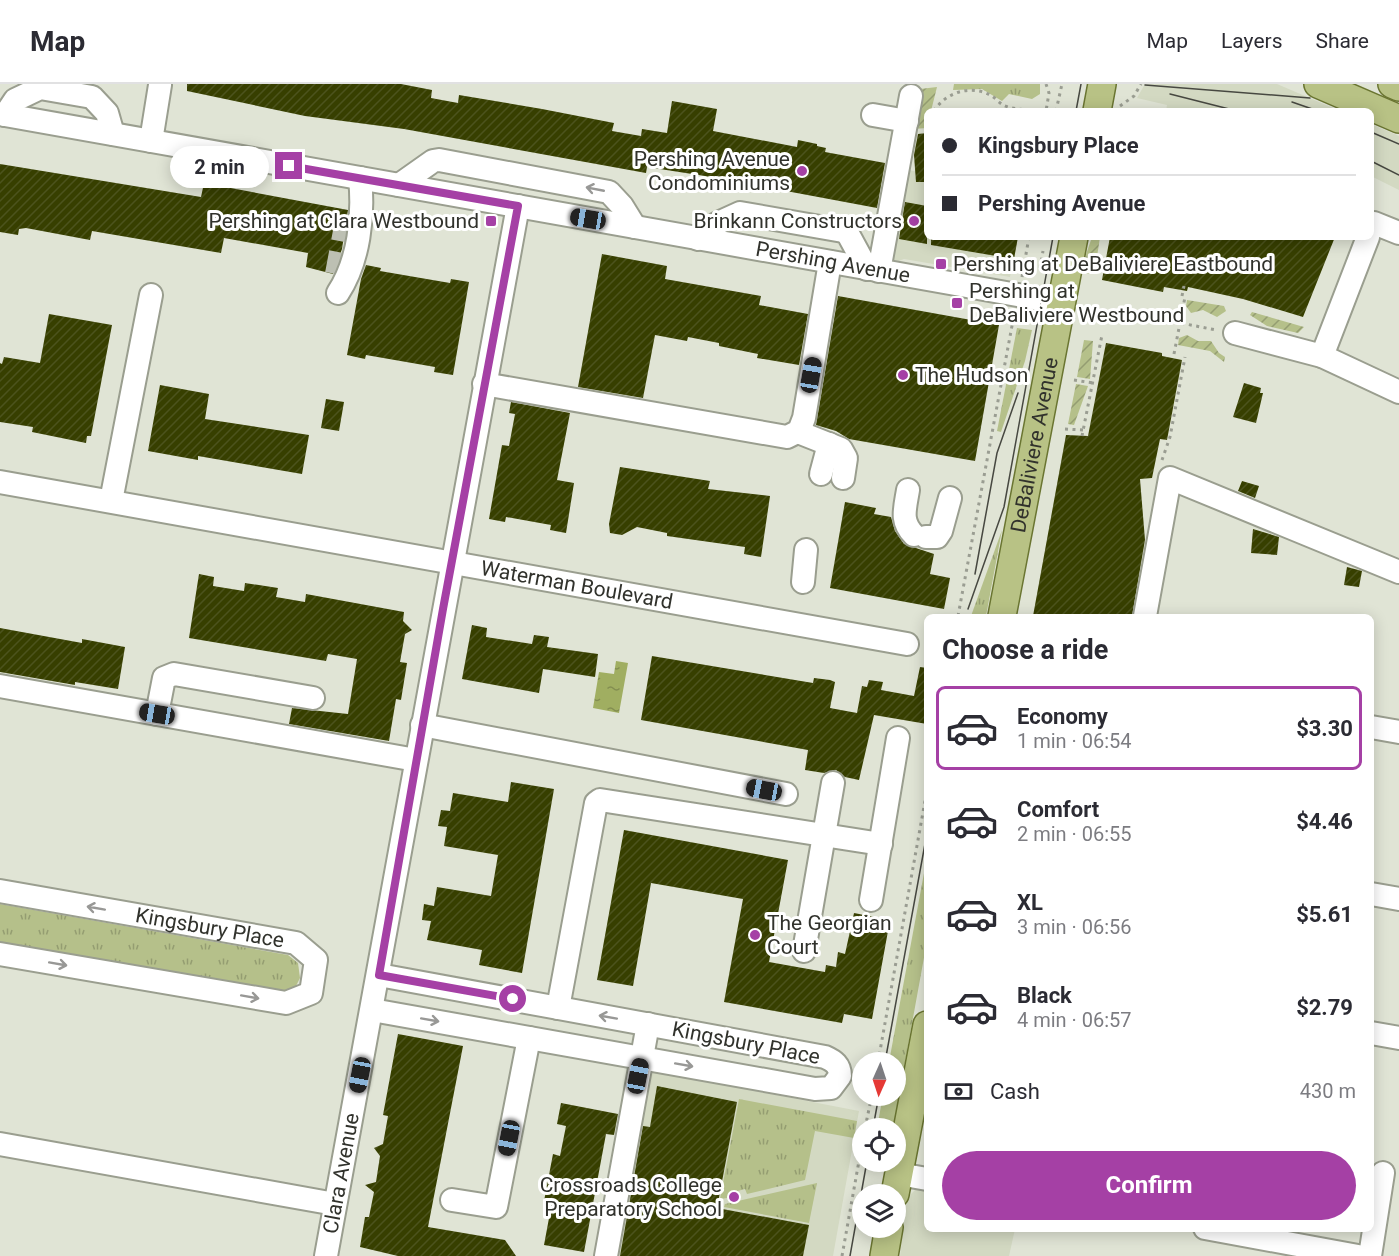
<!DOCTYPE html>
<html lang="en">
<head>
<meta charset="utf-8">
<style>
  :root { --surface:#fff; --page:#f2f2f3; --text:#2b2b33; --muted:#7c7c81; --line:#e1e1e2; --accent:#a540a5 }
  body { margin:0; font-family:Roboto,sans-serif; background:var(--page); color:var(--text); height:100vh; display:flex; flex-direction:column; font-size:22px; white-space:nowrap }
  * { box-sizing:border-box; margin:0 }
  p { font-size:20px; color:var(--muted) }
  .icon { flex:none; width:33px; height:33px; fill:none; stroke:currentColor; stroke-width:2; stroke-linecap:round; stroke-linejoin:round }
  .map { position:relative; flex:1; overflow:hidden }
  .panel { position:absolute; left:924px; top:530px; width:450px; height:618px; display:flex; flex-direction:column; background:var(--surface); border-radius:9px; box-shadow:0 3px 15px #0003 }
  .panel>* { flex:none }
  .top-card { position:absolute; left:924px; top:24px; width:450px; height:132px; border-radius:9px; box-shadow:0 3px 15px #0003; display:grid; align-content:center; height:132px; padding:0 18px; background:var(--surface) }
  .needle { width:39px; rotate:183deg }
  .fabs { position:absolute; left:852px; top:968px; display:grid; gap:12px }
  .fabs a { display:grid; place-items:center; width:54px; height:54px; border-radius:50%; background:var(--surface); box-shadow:0 3px 15px #0003; font-size:30px }
  .end { position:absolute; width:27px; height:27px; margin:-14px; border:8px solid #a540a5; background:#fff; box-shadow:0 0 0 3px #fff }
  .from { border-radius:50% }
  .bubble { position:absolute; height:42px; border-radius:21px; background:var(--surface); box-shadow:0 3px 15px #0003; font-size:20px; font-weight:700; line-height:42px; text-align:center }
  .car { position:absolute; width:18px; height:36px; margin:-18px -9px; border-radius:8px; box-shadow:0 0 4px 2px #0007; background:linear-gradient(#222 24%,#8ab4d8 0 40%,#222 0 76%,#8ab4d8 0 86%,#222 0) }
  .top-card b { display:flex; align-items:center; gap:21px; height:57px; font-size:22px }
  .top-card b+b { border-top:2px solid var(--line) }
  .top-card i { width:15px; height:15px; background:var(--text) }
  ul { padding:0; list-style:none }
  li { display:flex; align-items:center; gap:18px; height:84px; margin:0 12px 9px; padding:0 6px; border:3px solid transparent; border-radius:9px }
  li div { flex:1 }
  li b { display:block; font-size:22px }
  li em { font-style:normal; font-weight:700 }
  li.active { border-color:var(--accent) }
  li>.icon { width:54px; height:54px; stroke-width:1.5 }
  h2 { padding:0 18px; font-size:27px; line-height:72px }
  .pay { display:flex; align-items:center; gap:15px; height:66px; padding:0 18px; font-size:22px }
  .pay p { margin-inline-start:auto }
  .action { display:flex; gap:12px; margin-top:auto; padding:12px 18px }
  .action a { flex:1; height:69px; border-radius:36px; background:var(--accent); color:#fff; font-size:24px; font-weight:700; line-height:69px; text-align:center }
  header { display:flex; align-items:center; gap:36px; box-sizing:border-box; height:84px; padding:0 30px; background:var(--surface); border-bottom:2px solid var(--line) }
  header strong { font-size:28px }
  nav { display:flex; gap:33px; margin-inline-start:auto; font-size:21px }
  .map>svg:first-child { display:block }
</style>
</head>
<body>
<header>
<strong>Map</strong>
<nav><a>Map</a><a>Layers</a><a>Share</a></nav>
</header>
<div class="map">
<svg width="1399" height="1172" viewBox="0 0 1399 1172">
  <defs>
    <pattern id="grass-tufts" width="24" height="20" patternUnits="userSpaceOnUse" patternTransform="scale(1.5)"><rect width="24" height="20" fill="#b5c08a"/><path d="M3 7l-1-3M5 7V3M7 7l1-3M15 17l-1-3M17 17v-4M19 17l1-3" fill="none" stroke="#949d71"/></pattern>
    <pattern id="garden-furrows" width="10" height="10" patternUnits="userSpaceOnUse" patternTransform="scale(1.5)"><rect width="10" height="10" fill="#b5c08a"/><path d="M-1 1l2-2M0 10L10 0M9 11l2-2" fill="none" stroke="#949d71"/></pattern>
    <pattern id="water-ripples" width="26" height="14" patternUnits="userSpaceOnUse" patternTransform="scale(1.5)"><rect width="26" height="14" fill="#a0ae61"/><path d="M2 4q2-2 4 0t4 0M15 11q2-2 4 0t4 0" fill="none" stroke="#838e50"/></pattern>
    <pattern id="building-hatch" width="6" height="6" patternUnits="userSpaceOnUse" patternTransform="scale(1.5)"><rect width="6" height="6" fill="#373f00"/><path d="M-1 1l2-2M0 6l6-6M5 7l2-2" fill="none" stroke="#4c531d"/></pattern>
  </defs>
  <rect width="100%" height="100%" fill="#e0e4d5"/>
  <g fill="#d3d9c2">
    <path d="M1145,0H1277L1340,27H1166L1167,21L1137,14Z"/>
    <path d="M1371,40L1399,52V106L1371,92Z"/>
    <path d="M904,85L927,90V153H1018L1010,193L904,175L896,178L891,176Z"/>
    <path d="M648,986L859,1027L833,1172H614Z"/>
    <path d="M916,1105L927,1106V1144L1015,1145L1009,1172H900L907,1114Z"/>
  </g>
  <g fill="url(#grass-tufts)">
    <path d="M954,0H1040V10L1032,15L1009,10L1002,17L982,5L953,6Z"/>
    <path d="M1017,244L1032,246L1025,277L1001,348L997,347Z"/>
    <path d="M1002,446L986,532H971Z"/>
    <path d="M927,773V857L893,1044H877L883,1011H896V978H889Z"/>
    <path d="M0,820L288,871L298,879L300,894L294,906L285,910L0,860Z"/>
    <path d="M739,1015L857,1037L854,1054L815,1047L805,1096L747,1110L745,1105L734,1108V1113L720,1115Z"/>
    <path d="M817,1099L809,1139L724,1123L725,1120Z"/>
  </g>
  <g fill="url(#garden-furrows)">
    <path d="M937,3L931,27H927V44L913,45L920,5Z"/>
    <path d="M1092,153H1100L1097,173L1090,190L1080,188Z"/>
    <path d="M1187,216L1224,222L1226,227L1217,233L1203,226L1191,229L1186,222Z"/>
    <path d="M1252,228L1304,243L1298,249L1267,242L1250,231Z"/>
    <path d="M1187,251L1198,257H1211L1219,269L1225,273L1224,278L1210,267L1178,261L1179,254Z"/>
    <path d="M1084,256L1093,257L1090,295L1077,293Z"/>
    <path d="M1076,300L1088,302L1074,341L1068,340Z"/>
  </g>
  <path fill="url(#water-ripples)" d="M616,577L628,579L619,629L593,624L599,588L614,590Z"/>
  <g fill="url(#building-hatch)">
    <path d="M187,0H401L432,6L431,14L458,19L459,11L542,25L614,39L612,47L641,52L642,45L667,49L672,17L717,25L713,47L797,63L798,56L817,60V62L826,64L825,68L885,79L877,124L705,92L647,83L646,89L404,45L305,32L187,7Z"/>
    <path d="M927,49V98H916L914,71L918,50Z"/>
    <path d="M0,80L201,113L204,99L348,126L342,165L333,190L306,183L308,169L224,154L221,169L92,147L90,156L26,144L19,145L18,151L0,148Z"/>
    <path d="M905,118L927,122V160L899,155Z"/>
    <path d="M931,153H1018L1014,175L931,161Z"/>
    <path d="M1110,153H1335L1303,233L1243,215L1188,203L1187,207L1164,203L1163,208L1102,196Z"/>
    <path d="M602,170L667,182L665,195L761,212L759,221L808,230L799,281L757,274L758,270L719,262V259L688,253L687,257L655,251L643,314L578,303Z"/>
    <path d="M366,181L381,184L380,187L450,199L451,195L469,198L453,291L434,288L435,283L366,271L365,275L347,271L361,195Z"/>
    <path d="M838,212L999,241L975,377L849,355L836,347L816,341Z"/>
    <path d="M49,230L112,241L91,352H87L86,359L32,348L33,343L0,338V279L2,280L4,273L40,279Z"/>
    <path d="M1106,259L1162,269V272L1182,276L1167,356L1160,355L1152,394L1140,395L1145,456L1132,532H1033L1066,351L1088,352Z"/>
    <path d="M1244,299L1261,304L1260,309H1263L1256,339L1233,333Z"/>
    <path d="M160,301L209,310L205,335L309,351L302,390L198,372V376L148,367Z"/>
    <path d="M326,315L344,318L339,347L321,344Z"/>
    <path d="M511,318L570,329L557,396L574,399L566,449L550,446L551,441L506,433L505,438L489,435L502,361L509,362L515,330L509,329Z"/>
    <path d="M620,383L710,397L708,405L770,412L761,473L744,470L745,463L667,452V449L637,443L622,451L610,449L609,440Z"/>
    <path d="M1242,397L1259,402L1255,414L1238,407Z"/>
    <path d="M845,418L876,424L874,430L891,433L895,447L904,460L934,470L930,490L950,494L944,525L830,504Z"/>
    <path d="M1253,445L1279,453L1277,471L1251,469Z"/>
    <path d="M1347,483L1362,487L1359,503L1344,501Z"/>
    <path d="M199,490L214,493L213,502L244,507L245,499L278,504L276,513L305,518L306,510L404,528L403,537L412,546L405,550L400,578L407,579L401,616L396,615L389,657L289,640L292,624L348,630L357,575L328,570L326,577L189,554Z"/>
    <path d="M472,541L487,544L486,553L532,560L534,551L549,553L547,563L598,570L595,593L543,585L539,609L462,595Z"/>
    <path d="M0,544L82,559V555L125,563L118,605L75,598V601L0,588Z"/>
    <path d="M652,572L813,599L814,594L830,596L835,598L830,624L857,629L862,602L867,603L869,596L883,598L881,606L914,612L920,583L927,584V640L874,631L859,696L845,693L836,686L824,689L805,686L808,666L641,636Z"/>
    <path d="M511,698L554,705L522,889L479,881L482,866L427,856L431,837L422,836L424,820L434,822L437,803L491,812L498,771L444,762L447,743L438,742L441,726L450,727L453,709L508,718Z"/>
    <path d="M624,746L788,776L769,878L825,888L826,881L836,883L838,868L845,870L854,829L890,836L872,935L844,930L842,939L724,918L743,815L651,799L633,902L597,896Z"/>
    <path d="M398,950L463,962L428,1143L505,1156L516,1172H398L360,1163L365,1133H369L374,1108L365,1101L376,1098L380,1072L374,1064L383,1060L388,1032L383,1031Z"/>
    <path d="M657,1002L737,1018L717,1124L809,1141L803,1172H620L643,1042L650,1043Z"/>
    <path d="M561,1019L618,1030L614,1051L606,1050L584,1168L544,1161L552,1118L544,1117L553,1070L560,1072L566,1042L557,1040Z"/>
  </g>
  <g fill="none" stroke-linecap="round" stroke-linejoin="round">
    <path stroke="#bdc0b3" stroke-width="22" stroke-dasharray="22 11" stroke-linecap="butt" d="M336,190L348,126"/>
    <g stroke="#9a9e8f" stroke-width="26">
      <g id="minor">
        <path id="s1" d="M0,30L1062,219"/>
        <path d="M5,31L15,16L40,4L92,13L107,29L113,50"/>
        <path d="M873,31L907,37"/>
        <path d="M151,57L160,1"/>
        <path d="M399,101L433,77L439,76L609,108L622,122L635,143"/>
        <path d="M1371,146L1374,139L1399,149"/>
        <path d="M698,155L718,139L740,129L843,147L848,150L867,185"/>
        <path d="M879,187L911,12"/>
        <path d="M338,209C359,177 364,132 360,94"/>
        <path d="M1235,249L1322,272L1399,308"/>
        <path d="M1322,272L1368,153"/>
        <path d="M484,300L787,353L799,347L804,334L830,178"/>
        <path d="M798,348L841,365L846,374L843,394"/>
        <path d="M821,390L829,360"/>
        <path id="s2" d="M0,398L907,560"/>
        <path d="M908,406C905,425 900,437 914,451"/>
        <path d="M111,417L151,211"/>
        <path d="M926,453H937L941,447L950,414"/>
        <path d="M803,498L806,466"/>
        <path d="M1145,532L1170,394L1399,488"/>
        <path d="M0,602L416,676"/>
        <path d="M157,630L164,594L174,590L313,614"/>
        <path d="M422,641L786,710"/>
        <path d="M1371,643L1399,648"/>
        <path id="s3" d="M0,807L296,859L316,876L311,909L286,919L0,870"/>
        <path d="M1371,810L1399,815"/>
        <path d="M871,816L898,654"/>
        <path d="M804,867L833,699"/>
        <path d="M558,924L596,719L600,716L881,760"/>
        <path d="M372,926L815,1005L831,1004L840,992C840,981 834,977 825,973L379,891"/>
        <path d="M1371,949L1399,954"/>
        <path d="M0,1060L335,1120"/>
        <path d="M899,1090L927,1095"/>
        <path d="M452,1116L496,1123L529,954"/>
        <path d="M1205,1144L1358,1172"/>
        <path id="s4" d="M326,1172L518,122"/>
        <path d="M606,1172L648,940"/>
        <path d="M1370,1172L1383,1089"/>
      </g>
    </g>
    <g stroke="#6a7531" stroke-width="30">
      <g id="major">
        <path d="M1318,0L1399,35"/>
        <path d="M1392,0L1399,3"/>
        <path d="M1097,27L1102,0"/>
        <path id="s5" d="M1002,532L1074,153"/>
        <path d="M895,1110L927,941"/>
        <path d="M884,1172L889,1143"/>
      </g>
    </g>
    <g stroke="#9a9d92" stroke-width="3" stroke-dasharray="3 4.5" stroke-linecap="butt">
      <path d="M1046,0L1049,9L1046,27"/>
      <path d="M1120,22L1134,12L1141,0"/>
      <path d="M934,27C945,9 969,1 988,10C994,12 998,18 1003,21C1011,25 1022,25 1031,27"/>
      <path d="M1056,27L1062,0"/>
      <path d="M1040,184L1043,167"/>
      <path d="M1022,193L1029,153"/>
      <path d="M1182,212L1184,202"/>
      <path d="M1130,229L1216,246"/>
      <path d="M1174,270L1185,213"/>
      <path d="M1074,296L1093,299"/>
      <path d="M1065,345L1083,346"/>
      <path d="M1082,352L1102,251"/>
      <path d="M1162,376L1170,353L1185,273"/>
      <path d="M958,532L1014,231"/>
      <path d="M878,978L927,706"/>
      <path d="M865,1044L872,1011"/>
      <path d="M842,1172L862,1060"/>
    </g>
    <use href="#minor" stroke="#fff" stroke-width="22"/>
    <use href="#major" stroke="#b8c285" stroke-width="27"/>
    <g stroke="#474841" stroke-width="1.5">
      <path d="M1145,1L1310,14"/>
      <path d="M1170,10L1237,27"/>
      <path d="M1292,18L1318,27"/>
      <path d="M1076,27L1081,0"/>
      <path d="M1371,48L1399,60"/>
      <path d="M1371,77L1399,91"/>
      <path d="M975,490L997,369L1018,309"/>
      <path d="M968,525L1004,423L1053,153"/>
      <path d="M885,978L927,749"/>
      <path d="M873,1044L879,1011"/>
      <path d="M850,1172L867,1077"/>
    </g>
  </g>
  <defs><path id="oneway-shaft" d="M-6 0H5M1.5-3L5.5 0L1.5 3" fill="none" stroke-width="1.6" stroke-linecap="round" stroke-linejoin="round" transform="scale(1.5)"/></defs>
  <g stroke="#989896">
    <use href="#oneway-shaft" transform="translate(595 105) rotate(-169)"/>
    <use href="#oneway-shaft" transform="translate(96 824) rotate(-170)"/>
    <use href="#oneway-shaft" transform="translate(58 880) rotate(10)"/>
    <use href="#oneway-shaft" transform="translate(250 913) rotate(10)"/>
    <use href="#oneway-shaft" transform="translate(608 933) rotate(-170)"/>
    <use href="#oneway-shaft" transform="translate(430 936) rotate(10)"/>
    <use href="#oneway-shaft" transform="translate(684 981) rotate(10)"/>
  </g>
  <g fill="none" stroke-linecap="round" stroke-linejoin="round">
    <path stroke="#a540a5" stroke-width="8" d="M289,82L518,122L443,525L379,891L513,915"/>
  </g>
  <g fill="#a540a5" stroke="#fff" stroke-width="2">
    <circle cx="802" cy="87" r="6"/>
    <rect x="485" y="131" width="12" height="12" rx="3"/>
    <circle cx="914" cy="137" r="6"/>
    <rect x="935" y="174" width="12" height="12" rx="3"/>
    <rect x="951" y="213" width="12" height="12" rx="3"/>
    <circle cx="903" cy="291" r="6"/>
    <circle cx="755" cy="851" r="6"/>
    <circle cx="734" cy="1113" r="6"/>
  </g>
  <g text-anchor="middle" stroke-width="6" stroke-linejoin="round" paint-order="stroke">
    <g font-size="21" fill="#31322c" stroke="#fff" text-anchor="end">
      <text x="790" y="82">Pershing Avenue<tspan x="790" dy="24">Condominiums</tspan></text>
      <text x="479" y="144">Pershing at Clara Westbound</text>
      <text x="902" y="144">Brinkann Constructors</text>
      <text x="953" y="187" text-anchor="start">Pershing at DeBaliviere Eastbound</text>
      <text x="969" y="214" text-anchor="start">Pershing at<tspan x="969" dy="24">DeBaliviere Westbound</tspan></text>
      <text x="915" y="298" text-anchor="start">The Hudson</text>
      <text x="767" y="846" text-anchor="start">The Georgian<tspan x="767" dy="24">Court</tspan></text>
      <text x="722" y="1108">Crossroads College<tspan x="722" dy="24">Preparatory School</tspan></text>
    </g>
    <g font-size="21" fill="#31322c" stroke="#fff">
      <text dy="7" stroke="none"><textPath href="#s1" startOffset="846">Pershing Avenue</textPath></text>
      <text dy="7" stroke="none"><textPath href="#s5" startOffset="174">DeBaliviere Avenue</textPath></text>
      <text dy="7" stroke="none"><textPath href="#s2" startOffset="586">Waterman Boulevard</textPath></text>
      <text dy="7" stroke="none"><textPath href="#s3" startOffset="213">Kingsbury Place</textPath></text>
      <text transform="translate(746 959) rotate(11)" y="7">Kingsbury Place</text>
      <text dy="7" stroke="none"><textPath href="#s4" startOffset="84">Clara Avenue</textPath></text>
    </g>
  </g>
</svg>
<div class="fabs">
<a><svg class="needle" viewBox="-14 -14 28 28"><path d="M0-13l5 13h-10z" fill="#e53935"/><path d="M0 13l5-13h-10z" fill="#7c7c81"/></svg></a>
<a><svg class="icon" aria-label="locate" viewBox="0 0 24 24"><circle cx="12" cy="12" r="6"/><path d="M12 2v4M12 18v4M2 12h4M18 12h4"/></svg></a>
<a><svg class="icon" aria-label="layers" viewBox="0 0 24 24"><path d="M12 4l9 5-9 5-9-5zM3 14l9 5 9-5"/></svg></a>
</div>
<i class="end from" style="left:513px;top:915px"></i>
<i class="end" style="left:289px;top:82px"></i>
<div class="bubble" style="left:170px;top:62px;width:99px">2 min</div>
<i class="car" style="left:588px;top:135px;rotate:280deg"></i>
<i class="car" style="left:811px;top:291px;rotate:10deg"></i>
<i class="car" style="left:157px;top:630px;rotate:280deg"></i>
<i class="car" style="left:764px;top:706px;rotate:281deg"></i>
<i class="car" style="left:360px;top:991px;rotate:191deg"></i>
<i class="car" style="left:638px;top:992px;rotate:11deg"></i>
<i class="car" style="left:509px;top:1054px;rotate:191deg"></i>
<div class="top-card">
<b><i class="from"></i>Kingsbury Place</b>
<b><i></i>Pershing Avenue</b>
</div>
<section class="panel">
<h2>Choose a ride</h2>
<ul>
<li class="active"><svg class="icon" aria-label="car" viewBox="0 0 24 24"><path d="M5 17H2v-5l4-1 3-4h7l3 4 3 1v5h-3M9 17h6M6 11h13"/><circle cx="7" cy="17" r="2"/><circle cx="17" cy="17" r="2"/></svg><div><b>Economy</b><p>1 min · 06:54</p></div><em>$3.30</em></li>
<li><svg class="icon" aria-label="car" viewBox="0 0 24 24"><path d="M5 17H2v-5l4-1 3-4h7l3 4 3 1v5h-3M9 17h6M6 11h13"/><circle cx="7" cy="17" r="2"/><circle cx="17" cy="17" r="2"/></svg><div><b>Comfort</b><p>2 min · 06:55</p></div><em>$4.46</em></li>
<li><svg class="icon" aria-label="car" viewBox="0 0 24 24"><path d="M5 17H2v-5l4-1 3-4h7l3 4 3 1v5h-3M9 17h6M6 11h13"/><circle cx="7" cy="17" r="2"/><circle cx="17" cy="17" r="2"/></svg><div><b>XL</b><p>3 min · 06:56</p></div><em>$5.61</em></li>
<li><svg class="icon" aria-label="car" viewBox="0 0 24 24"><path d="M5 17H2v-5l4-1 3-4h7l3 4 3 1v5h-3M9 17h6M6 11h13"/><circle cx="7" cy="17" r="2"/><circle cx="17" cy="17" r="2"/></svg><div><b>Black</b><p>4 min · 06:57</p></div><em>$2.79</em></li>
</ul>
<div class="pay"><svg class="icon" aria-label="cash" viewBox="0 0 24 24"><path d="M3 7h18v10H3z"/><circle cx="12" cy="12" r="2"/></svg>Cash<p>430 m</p></div>
<div class="action"><a>Confirm</a></div>
</section>
</div>
</body>
</html>
